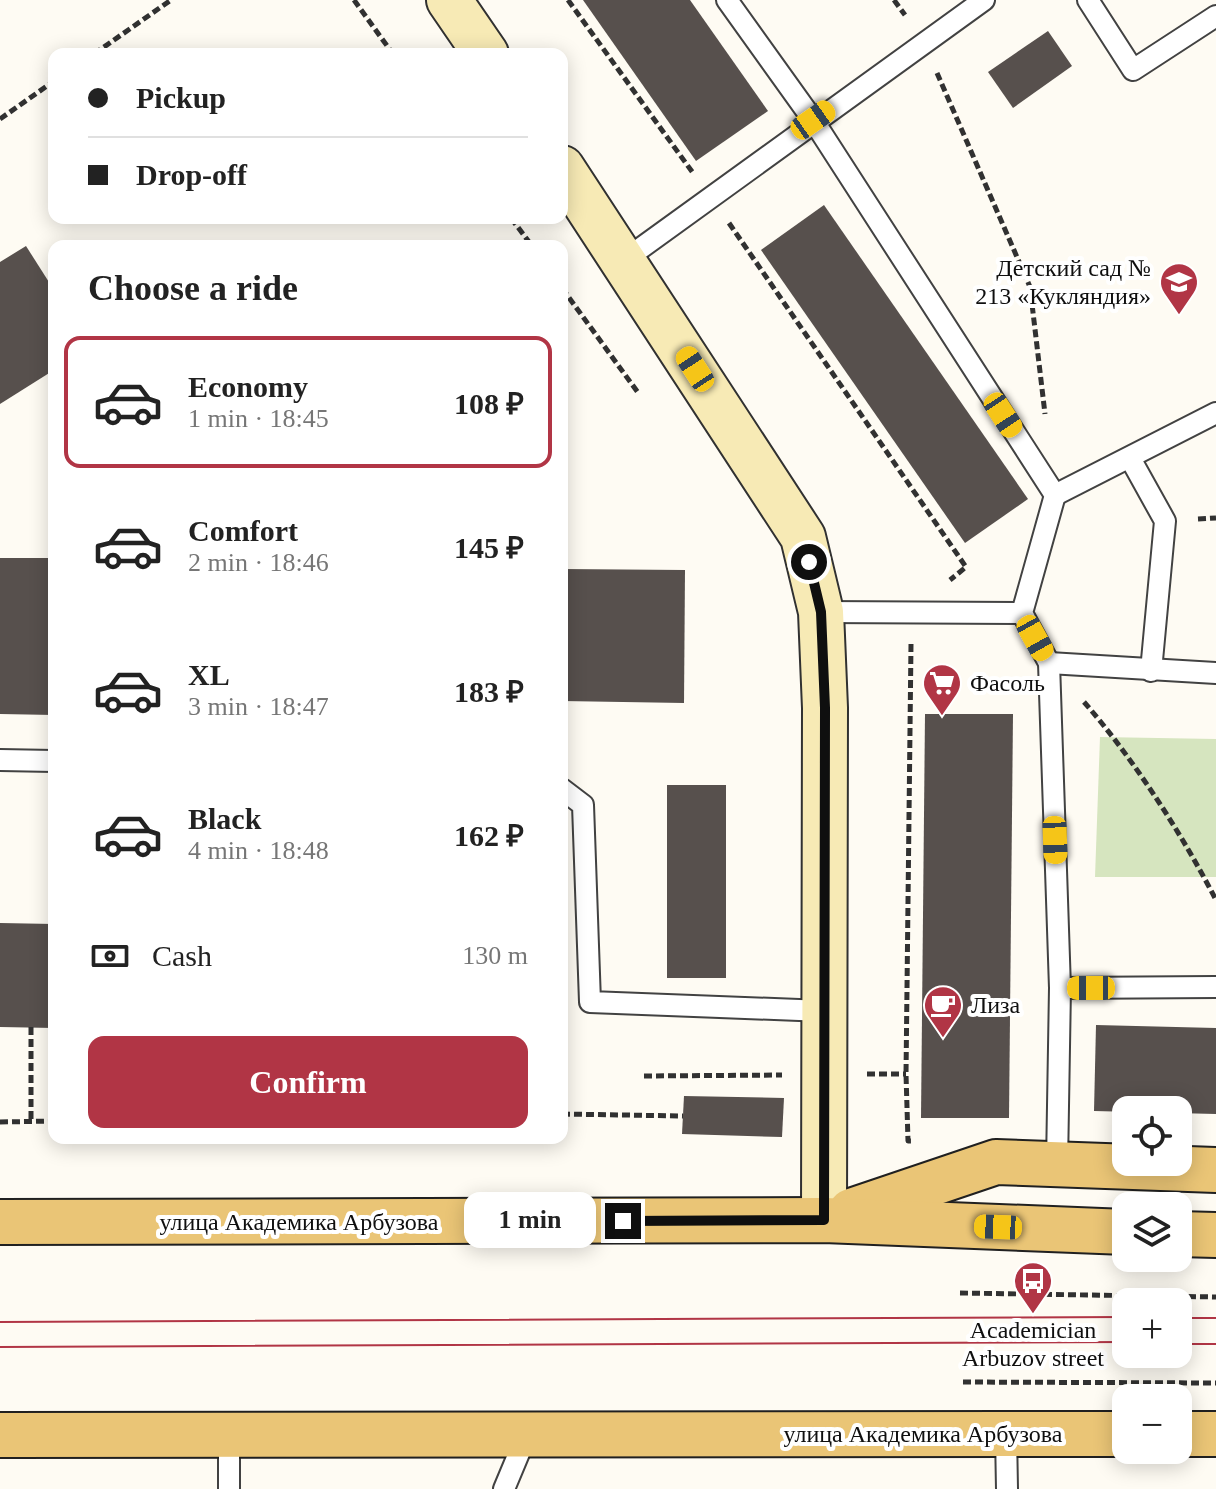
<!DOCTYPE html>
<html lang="en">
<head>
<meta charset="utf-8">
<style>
  :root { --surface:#fff; --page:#f2f2f2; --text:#222; --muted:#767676; --line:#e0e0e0; --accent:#b13545 }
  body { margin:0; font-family:"Times New Roman",serif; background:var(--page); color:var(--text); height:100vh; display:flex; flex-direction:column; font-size:30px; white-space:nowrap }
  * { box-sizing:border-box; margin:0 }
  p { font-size:26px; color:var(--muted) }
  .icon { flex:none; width:44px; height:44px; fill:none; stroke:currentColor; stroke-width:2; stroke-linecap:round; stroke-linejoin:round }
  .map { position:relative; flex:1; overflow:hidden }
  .details { position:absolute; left:48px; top:240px; width:520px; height:904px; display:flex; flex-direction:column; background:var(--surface); border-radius:16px; box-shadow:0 4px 20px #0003 }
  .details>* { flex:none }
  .banner { position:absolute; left:48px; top:48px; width:520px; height:176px; border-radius:16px; box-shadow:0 4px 20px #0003; display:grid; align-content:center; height:176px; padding:0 40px; background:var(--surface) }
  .buttons { position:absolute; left:1112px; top:1096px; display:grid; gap:16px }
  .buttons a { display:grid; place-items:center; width:80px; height:80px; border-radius:16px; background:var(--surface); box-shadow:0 4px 20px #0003; font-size:40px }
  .end { position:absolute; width:36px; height:36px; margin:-18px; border:10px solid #0f0f0f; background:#fff; box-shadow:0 0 0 4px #fff }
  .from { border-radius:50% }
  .bubble { position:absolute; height:56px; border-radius:16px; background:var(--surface); box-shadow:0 4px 20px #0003; font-size:26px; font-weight:800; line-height:56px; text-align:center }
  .car { position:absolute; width:24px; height:48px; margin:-24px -12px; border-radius:10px; box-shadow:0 0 6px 2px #0007; background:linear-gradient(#f5c518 24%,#345 0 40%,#f5c518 0 76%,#345 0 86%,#f5c518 0) }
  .banner b { display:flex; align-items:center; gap:28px; height:76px; font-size:30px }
  .banner b+b { border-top:2px solid var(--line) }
  .banner i { width:20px; height:20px; background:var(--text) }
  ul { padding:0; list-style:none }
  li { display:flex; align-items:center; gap:24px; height:132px; margin:0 16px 12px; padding:0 24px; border:4px solid transparent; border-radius:16px }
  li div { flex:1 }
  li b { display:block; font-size:30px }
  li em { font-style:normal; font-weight:800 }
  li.selected { border-color:var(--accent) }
  li>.icon { width:72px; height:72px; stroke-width:1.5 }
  h2 { padding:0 40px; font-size:36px; line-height:96px }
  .pay { display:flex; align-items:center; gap:20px; height:88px; padding:0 40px; font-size:30px }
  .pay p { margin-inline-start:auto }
  .button { display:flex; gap:16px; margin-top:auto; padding:16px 40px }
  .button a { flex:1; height:92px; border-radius:16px; background:var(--accent); color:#fff; font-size:32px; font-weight:800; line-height:92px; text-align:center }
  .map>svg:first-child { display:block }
</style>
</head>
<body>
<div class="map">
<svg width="1216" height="1489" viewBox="0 0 1216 1489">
  <rect width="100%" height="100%" fill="#fefbf3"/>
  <path fill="#d6e5bf" d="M1100,737L1216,739V877H1095Z"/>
  <g fill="#57504d">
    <path d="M583,0H690L768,111L696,161Z"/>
    <path d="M1048,31L1072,66L1013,108L988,72Z"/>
    <path d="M824,205L1028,499L965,543L761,250Z"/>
    <path d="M26,246L54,290V370L0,404V262Z"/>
    <path d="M0,558H54V715L0,714Z"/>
    <path d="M562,569L685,570L684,703L562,701Z"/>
    <path d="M925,714H1013L1009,1118H921Z"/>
    <rect x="667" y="785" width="59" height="193"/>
    <path d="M0,923L54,924V1028L0,1027Z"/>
    <path d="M1096,1025L1216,1028V1114L1094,1111Z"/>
    <path d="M684,1096L784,1098L782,1137L682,1134Z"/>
  </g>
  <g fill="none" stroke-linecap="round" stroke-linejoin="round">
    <g stroke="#424242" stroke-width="24">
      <g id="lane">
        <path d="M727,0L813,120L1055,495L1022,613L1049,663L1060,988L1057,1165"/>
        <path d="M1088,0L1133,70L1216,16"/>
        <path d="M623,261L984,0"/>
        <path d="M1130,458L1165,521L1151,671"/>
        <path d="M1055,495L1216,413"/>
        <path d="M821,612L1022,613"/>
        <path d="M1049,663L1216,673"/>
        <path d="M0,760L54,761"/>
        <path d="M562,789L583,805L590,1002L824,1011"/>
        <path d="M1060,988L1216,987"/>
        <path d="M1006,1434L1007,1489"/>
        <path d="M229,1489V1433"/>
        <path d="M504,1489L527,1434"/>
      </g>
    </g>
    <g stroke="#313131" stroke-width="48">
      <g id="secondary">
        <path d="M449,0L486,54"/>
        <path d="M562,168L803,537L821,612L825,708L824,1220"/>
      </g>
    </g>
    <g stroke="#202020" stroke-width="48">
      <g id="primary">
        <path d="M851,1211L996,1162L1216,1170"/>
        <path d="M0,1222L824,1220L1126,1232"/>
        <path d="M1178,1234L1216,1235"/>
        <path d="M1178,1434H1216"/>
        <path d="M0,1435L1126,1434"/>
      </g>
    </g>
    <g stroke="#313131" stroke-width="5" stroke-dasharray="8 4" stroke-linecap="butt">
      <path d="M354,0L393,54"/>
      <path d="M568,0L693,173"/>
      <path d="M894,0L905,15"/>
      <path d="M94,54L171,0"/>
      <path d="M937,73L1030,287L1045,414"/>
      <path d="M0,119L54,81"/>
      <path d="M511,218L532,246"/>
      <path d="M729,223L966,567L950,580"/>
      <path d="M562,288L639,394"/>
      <path d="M1198,519L1216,518"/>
      <path d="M911,644L906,1074L908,1141H913"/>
      <path d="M1084,702C1133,758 1182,834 1216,900"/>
      <path d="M31,1027V1122"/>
      <path d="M867,1074H906"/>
      <path d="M644,1076L782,1075"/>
      <path d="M562,1114L683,1116"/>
      <path d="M0,1122L54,1121"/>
      <path d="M960,1293L1216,1297"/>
      <path d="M963,1382L1216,1383"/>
    </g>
    <use href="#lane" stroke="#fff" stroke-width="20"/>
    <use href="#secondary" stroke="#f7eab5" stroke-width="44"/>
    <use href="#primary" stroke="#eac576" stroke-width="44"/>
    <g stroke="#b13545" stroke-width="2">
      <path d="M1178,1318H1216"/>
      <path d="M0,1322L1126,1317"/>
      <path d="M1178,1344H1216"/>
      <path d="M0,1347L1126,1342"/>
    </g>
  </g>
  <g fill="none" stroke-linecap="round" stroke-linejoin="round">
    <path stroke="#0f0f0f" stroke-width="10" d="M623,1221L824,1220L825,708L821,612L809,562"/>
  </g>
  <defs>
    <g id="school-pin" transform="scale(2)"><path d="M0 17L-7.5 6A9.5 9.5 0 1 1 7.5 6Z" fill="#b13545" stroke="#fff"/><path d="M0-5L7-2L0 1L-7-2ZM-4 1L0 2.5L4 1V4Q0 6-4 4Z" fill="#fff"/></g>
    <g id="supermarket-pin" transform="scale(2)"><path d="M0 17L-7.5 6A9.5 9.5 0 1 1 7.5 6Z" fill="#b13545" stroke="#fff"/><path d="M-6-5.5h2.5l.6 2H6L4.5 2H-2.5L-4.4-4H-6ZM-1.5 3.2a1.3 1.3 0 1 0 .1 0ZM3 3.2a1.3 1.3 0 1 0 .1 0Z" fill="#fff"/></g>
    <g id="cafe-pin" transform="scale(2)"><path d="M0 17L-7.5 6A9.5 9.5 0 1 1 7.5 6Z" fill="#b13545" stroke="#fff"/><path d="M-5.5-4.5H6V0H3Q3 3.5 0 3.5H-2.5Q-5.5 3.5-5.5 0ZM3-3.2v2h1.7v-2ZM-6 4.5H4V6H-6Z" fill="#fff"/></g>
    <g id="bus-pin" transform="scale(2)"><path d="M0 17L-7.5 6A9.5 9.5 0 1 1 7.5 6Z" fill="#b13545" stroke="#fff"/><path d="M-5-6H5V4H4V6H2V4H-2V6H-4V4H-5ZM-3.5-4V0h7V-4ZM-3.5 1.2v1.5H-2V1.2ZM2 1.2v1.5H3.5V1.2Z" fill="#fff"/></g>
  </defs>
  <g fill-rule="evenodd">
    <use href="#school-pin" x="1179" y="282"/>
    <use href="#supermarket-pin" x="942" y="683"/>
    <use href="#cafe-pin" x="943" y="1005"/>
    <use href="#bus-pin" x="1033" y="1281"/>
  </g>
  <g text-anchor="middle" stroke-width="8" stroke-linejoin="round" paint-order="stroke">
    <g font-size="24" fill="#0f0f0f" stroke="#fff" text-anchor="start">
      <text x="1151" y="276" text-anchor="end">Детский сад №<tspan x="1151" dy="28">213 «Кукляндия»</tspan></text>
      <text x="970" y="691">Фасоль</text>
      <text x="971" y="1013">Лиза</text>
      <text x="1033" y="1338" text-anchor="middle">Academician<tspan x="1033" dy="28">Arbuzov street</tspan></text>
    </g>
    <g font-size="24" fill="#0f0f0f" stroke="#fff">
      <text x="299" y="1230">улица Академика Арбузова</text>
      <text x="923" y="1442">улица Академика Арбузова</text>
    </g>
  </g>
</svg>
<div class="buttons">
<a><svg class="icon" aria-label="locate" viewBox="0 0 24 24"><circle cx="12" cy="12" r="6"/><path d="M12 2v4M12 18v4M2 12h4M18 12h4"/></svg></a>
<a><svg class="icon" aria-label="layers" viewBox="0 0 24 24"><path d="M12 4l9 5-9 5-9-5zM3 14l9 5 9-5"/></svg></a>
<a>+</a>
<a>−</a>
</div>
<i class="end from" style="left:809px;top:562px"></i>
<i class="end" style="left:623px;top:1221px"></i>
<div class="bubble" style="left:464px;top:1192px;width:132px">1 min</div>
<i class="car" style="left:813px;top:120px;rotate:55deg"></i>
<i class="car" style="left:695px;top:369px;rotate:327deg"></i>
<i class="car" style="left:1003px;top:415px;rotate:147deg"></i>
<i class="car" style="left:1035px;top:638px;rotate:151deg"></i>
<i class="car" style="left:1055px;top:840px;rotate:178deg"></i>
<i class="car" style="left:1091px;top:988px;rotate:270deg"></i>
<i class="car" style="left:998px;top:1227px;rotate:272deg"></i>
<div class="banner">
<b><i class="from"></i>Pickup</b>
<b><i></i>Drop-off</b>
</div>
<section class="details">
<h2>Choose a ride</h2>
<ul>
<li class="selected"><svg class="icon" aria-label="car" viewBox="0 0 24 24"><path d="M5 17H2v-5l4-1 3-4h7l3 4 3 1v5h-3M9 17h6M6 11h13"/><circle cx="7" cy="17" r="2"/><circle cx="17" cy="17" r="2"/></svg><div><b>Economy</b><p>1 min · 18:45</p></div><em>108 ₽</em></li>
<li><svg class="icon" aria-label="car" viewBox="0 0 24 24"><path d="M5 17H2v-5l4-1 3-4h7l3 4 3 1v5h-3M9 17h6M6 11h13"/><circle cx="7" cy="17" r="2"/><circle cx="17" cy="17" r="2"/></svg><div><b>Comfort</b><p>2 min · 18:46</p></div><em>145 ₽</em></li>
<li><svg class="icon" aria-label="car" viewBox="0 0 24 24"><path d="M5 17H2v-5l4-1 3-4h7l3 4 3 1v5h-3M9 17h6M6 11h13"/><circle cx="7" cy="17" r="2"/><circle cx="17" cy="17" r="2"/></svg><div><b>XL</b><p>3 min · 18:47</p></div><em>183 ₽</em></li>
<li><svg class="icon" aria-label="car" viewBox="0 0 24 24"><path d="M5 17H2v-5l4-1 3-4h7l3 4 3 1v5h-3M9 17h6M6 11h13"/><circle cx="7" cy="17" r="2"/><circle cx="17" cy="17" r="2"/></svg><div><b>Black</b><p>4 min · 18:48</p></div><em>162 ₽</em></li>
</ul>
<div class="pay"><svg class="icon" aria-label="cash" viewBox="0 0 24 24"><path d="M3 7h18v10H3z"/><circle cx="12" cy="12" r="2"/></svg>Cash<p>130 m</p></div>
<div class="button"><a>Confirm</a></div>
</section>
</div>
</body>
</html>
